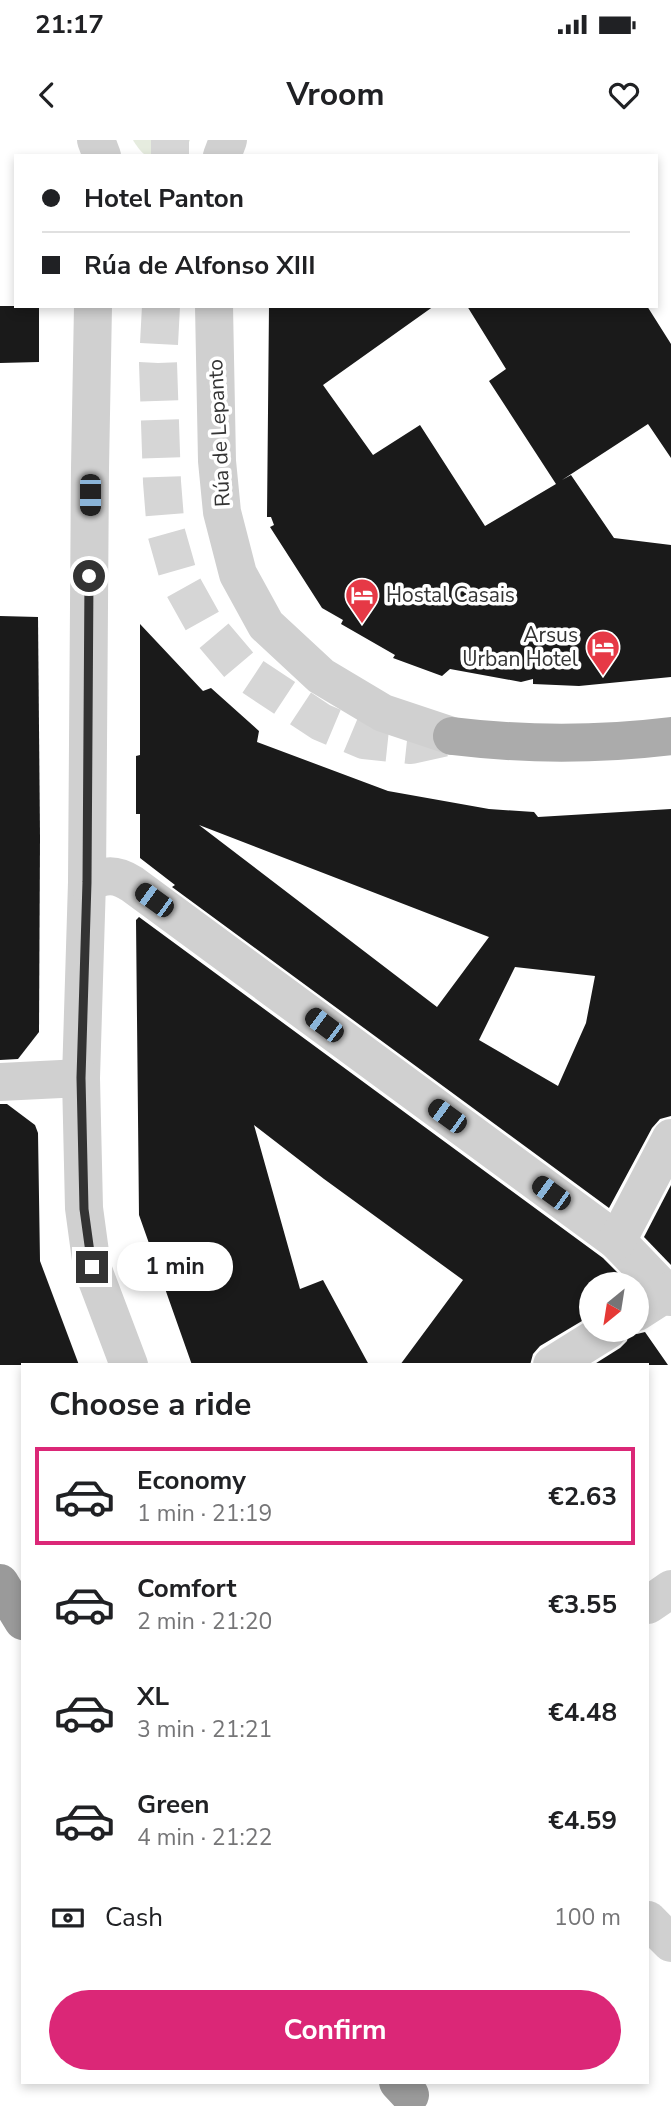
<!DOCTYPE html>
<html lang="en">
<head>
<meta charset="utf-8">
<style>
  :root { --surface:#fff; --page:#f2f2f2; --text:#202124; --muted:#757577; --line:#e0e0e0; --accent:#db2777 }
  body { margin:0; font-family:"Nunito Sans",sans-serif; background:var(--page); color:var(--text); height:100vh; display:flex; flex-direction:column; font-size:26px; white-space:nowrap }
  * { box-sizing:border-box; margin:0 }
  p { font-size:23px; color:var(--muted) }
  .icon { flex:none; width:38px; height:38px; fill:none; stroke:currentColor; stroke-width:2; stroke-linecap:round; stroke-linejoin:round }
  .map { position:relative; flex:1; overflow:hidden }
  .sheet { position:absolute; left:21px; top:1223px; width:628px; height:721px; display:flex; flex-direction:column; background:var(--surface); border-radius:0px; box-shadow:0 4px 10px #0003 }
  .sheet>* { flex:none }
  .guide { position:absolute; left:14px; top:14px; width:644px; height:154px; border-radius:0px; box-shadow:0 4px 10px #0003; display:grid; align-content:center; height:154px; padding:0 28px; background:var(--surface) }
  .needle { width:46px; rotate:210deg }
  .tools { position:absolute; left:579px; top:1132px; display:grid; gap:14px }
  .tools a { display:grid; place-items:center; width:70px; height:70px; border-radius:50%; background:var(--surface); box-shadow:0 4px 10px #0003; font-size:35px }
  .end { position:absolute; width:32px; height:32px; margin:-16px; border:9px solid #333; background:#fff; box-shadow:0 0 0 4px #fff }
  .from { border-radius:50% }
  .bubble { position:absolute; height:49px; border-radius:24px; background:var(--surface); box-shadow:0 4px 10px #0003; font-size:23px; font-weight:700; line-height:49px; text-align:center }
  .car { position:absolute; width:21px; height:42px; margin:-21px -10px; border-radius:9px; box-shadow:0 0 5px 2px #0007; background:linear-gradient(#222 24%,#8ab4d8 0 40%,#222 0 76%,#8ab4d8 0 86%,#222 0) }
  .guide b { display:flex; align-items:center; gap:24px; height:66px; font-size:26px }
  .guide b+b { border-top:2px solid var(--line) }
  .guide i { width:18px; height:18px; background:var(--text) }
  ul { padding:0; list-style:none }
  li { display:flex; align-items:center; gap:21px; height:98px; margin:0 14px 10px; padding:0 14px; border:4px solid transparent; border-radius:0px }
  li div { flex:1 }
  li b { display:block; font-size:26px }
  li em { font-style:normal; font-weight:700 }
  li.current { border-color:var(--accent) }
  li>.icon { width:63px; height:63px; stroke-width:1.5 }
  h2 { padding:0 28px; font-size:32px; line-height:84px }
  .pay { display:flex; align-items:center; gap:18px; height:77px; padding:0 28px; font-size:26px }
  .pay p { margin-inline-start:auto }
  .primary-button { display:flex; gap:14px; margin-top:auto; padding:14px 28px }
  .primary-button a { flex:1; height:80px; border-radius:42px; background:var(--accent); color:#fff; font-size:28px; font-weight:700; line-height:80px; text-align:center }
  .status { display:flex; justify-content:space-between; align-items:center; height:49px; padding:0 35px; background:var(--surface); direction:ltr }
  .status svg { height:19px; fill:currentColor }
  header { display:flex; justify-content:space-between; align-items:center; height:91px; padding:0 28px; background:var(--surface); font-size:32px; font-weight:700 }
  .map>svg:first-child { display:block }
</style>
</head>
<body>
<div class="status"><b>21:17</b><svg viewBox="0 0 49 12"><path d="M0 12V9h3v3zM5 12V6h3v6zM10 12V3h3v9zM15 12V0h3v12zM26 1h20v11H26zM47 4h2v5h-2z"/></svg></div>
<header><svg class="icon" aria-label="back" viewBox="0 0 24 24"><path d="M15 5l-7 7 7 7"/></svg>Vroom<svg class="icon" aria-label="heart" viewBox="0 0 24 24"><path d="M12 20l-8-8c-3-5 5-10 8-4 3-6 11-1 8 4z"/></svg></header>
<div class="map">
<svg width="671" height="1966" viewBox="0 0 671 1966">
  <rect width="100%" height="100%" fill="#fff"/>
  <path fill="#e6ecdf" d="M133,0H190C184,15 159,23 144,14C140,11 136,5 133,0Z"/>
  <g fill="#1a1a1a" fill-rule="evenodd">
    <path d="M0,166H39V222L0,223Z"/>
    <path d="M269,166H434L323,245L373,315L420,285L485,386L556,344L489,241L506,229L467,166H647L671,204V318L648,284L562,340L571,335L614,398L671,405V537L579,546L533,544V539L521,542L450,529L442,536L393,518L395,515L341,484L343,480L322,468L270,387L274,385L271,377H267Z"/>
    <path d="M0,476L38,477L40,697L39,892L18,919L0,920Z"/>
    <path d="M140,484L203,551L211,548L259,591L257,602L388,651L489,669L534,672L538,677L671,669V976L660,979L652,988L609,1068L172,747L175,745L140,718V674H136V616L140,615ZM199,685L489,797L437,867ZM515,827L595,836L586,883L558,946L479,900Z"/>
    <path d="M139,777L603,1118L629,1144H592V1175L540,1206L533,1214L530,1225H400L463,1140L324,1039L254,985L300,1149L323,1140L369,1225H192L139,1075L136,780Z"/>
    <path d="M0,964H7L35,985L38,993L40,1121L79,1225H0Z"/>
    <path d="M671,1045V1125L644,1097Z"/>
    <path d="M629,1192L637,1194L645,1192L668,1225H593L620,1208L627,1201Z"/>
  </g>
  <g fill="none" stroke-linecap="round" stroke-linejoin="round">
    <g stroke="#d6d6d6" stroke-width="38" stroke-dasharray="38 19" stroke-linecap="butt">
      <path d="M170,16V0"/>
      <path d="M161,166L158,223L162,342L166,392L180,441L204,484L244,531L321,582L364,600L411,605L452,596"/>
    </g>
    <g stroke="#d0d0d0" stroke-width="38">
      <path d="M96,0L102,16"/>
      <path d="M222,16L228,0"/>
      <path d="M93,166L90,328L87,742L81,938L84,1068L92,1127L129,1225"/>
      <path d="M214,166L217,321L222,372L238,434L266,485L321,536L383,573L452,596"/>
      <path d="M87,742C106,735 115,733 132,744L617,1101L671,1157"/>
      <path d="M0,942L81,938"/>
      <path d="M617,1101L671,998"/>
      <path d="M637,1172L671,1150"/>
      <path d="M552,1225L608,1190"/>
      <path d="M648,1465L671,1449"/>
      <path d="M648,1780L671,1803"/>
    </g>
    <path stroke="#ababab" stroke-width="38" d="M452,596C526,605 597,605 671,596"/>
    <g stroke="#9a9a9a" stroke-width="38">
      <path d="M0,1443L23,1481"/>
      <path d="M398,1942L410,1955"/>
    </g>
  </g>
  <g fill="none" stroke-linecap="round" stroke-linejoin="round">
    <path stroke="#333" stroke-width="9" d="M89,436L87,742L81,938L84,1069L92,1127"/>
  </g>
  <defs>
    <g id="hotel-pin" transform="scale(1.75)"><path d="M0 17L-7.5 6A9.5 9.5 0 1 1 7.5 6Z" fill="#e63946" stroke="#fff"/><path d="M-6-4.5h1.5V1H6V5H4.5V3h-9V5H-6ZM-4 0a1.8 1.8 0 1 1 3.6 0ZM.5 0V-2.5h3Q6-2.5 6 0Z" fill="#fff"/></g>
  </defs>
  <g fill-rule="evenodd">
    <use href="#hotel-pin" x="362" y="455"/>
    <use href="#hotel-pin" x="603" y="507"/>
  </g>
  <g text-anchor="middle" stroke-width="7" stroke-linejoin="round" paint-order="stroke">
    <g font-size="21" fill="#333" stroke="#fff">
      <text transform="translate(219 293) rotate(-93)" y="7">Rúa de Lepanto</text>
    </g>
    <g font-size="21" fill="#333" stroke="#fff" text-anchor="start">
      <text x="386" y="462">Hostal Casais</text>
      <text x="578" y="502" text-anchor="end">Arsus<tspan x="578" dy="24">Urban Hotel</tspan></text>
    </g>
  </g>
</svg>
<div class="tools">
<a><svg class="needle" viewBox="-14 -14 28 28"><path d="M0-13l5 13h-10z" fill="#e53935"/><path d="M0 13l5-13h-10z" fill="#757577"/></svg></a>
</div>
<i class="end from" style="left:89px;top:436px"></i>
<i class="end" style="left:92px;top:1127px"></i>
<div class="bubble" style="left:117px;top:1102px;width:116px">1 min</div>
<i class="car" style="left:90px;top:355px;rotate:180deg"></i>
<i class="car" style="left:154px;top:760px;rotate:306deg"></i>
<i class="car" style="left:324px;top:885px;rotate:307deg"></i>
<i class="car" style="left:447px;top:976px;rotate:306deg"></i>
<i class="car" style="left:551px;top:1053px;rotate:306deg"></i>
<div class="guide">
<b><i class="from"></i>Hotel Panton</b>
<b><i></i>Rúa de Alfonso XIII</b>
</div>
<section class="sheet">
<h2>Choose a ride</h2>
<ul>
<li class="current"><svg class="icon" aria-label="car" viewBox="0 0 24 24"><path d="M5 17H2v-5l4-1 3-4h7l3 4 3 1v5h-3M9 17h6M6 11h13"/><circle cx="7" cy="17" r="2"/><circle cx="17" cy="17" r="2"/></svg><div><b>Economy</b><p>1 min · 21:19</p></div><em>€2.63</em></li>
<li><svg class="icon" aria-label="car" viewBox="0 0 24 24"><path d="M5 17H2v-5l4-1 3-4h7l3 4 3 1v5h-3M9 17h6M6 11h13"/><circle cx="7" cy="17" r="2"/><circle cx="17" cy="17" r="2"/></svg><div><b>Comfort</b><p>2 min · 21:20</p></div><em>€3.55</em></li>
<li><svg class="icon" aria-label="car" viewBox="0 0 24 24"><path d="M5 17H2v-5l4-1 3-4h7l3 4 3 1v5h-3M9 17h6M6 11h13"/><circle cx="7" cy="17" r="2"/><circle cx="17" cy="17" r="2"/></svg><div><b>XL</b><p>3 min · 21:21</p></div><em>€4.48</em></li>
<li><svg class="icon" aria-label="car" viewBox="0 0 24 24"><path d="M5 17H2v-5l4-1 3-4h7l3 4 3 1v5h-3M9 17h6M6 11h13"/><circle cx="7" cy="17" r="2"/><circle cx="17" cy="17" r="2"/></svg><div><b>Green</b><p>4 min · 21:22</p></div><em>€4.59</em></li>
</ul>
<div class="pay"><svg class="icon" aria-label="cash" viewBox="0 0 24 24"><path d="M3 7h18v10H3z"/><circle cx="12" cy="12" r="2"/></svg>Cash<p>100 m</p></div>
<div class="primary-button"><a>Confirm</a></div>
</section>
</div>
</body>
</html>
